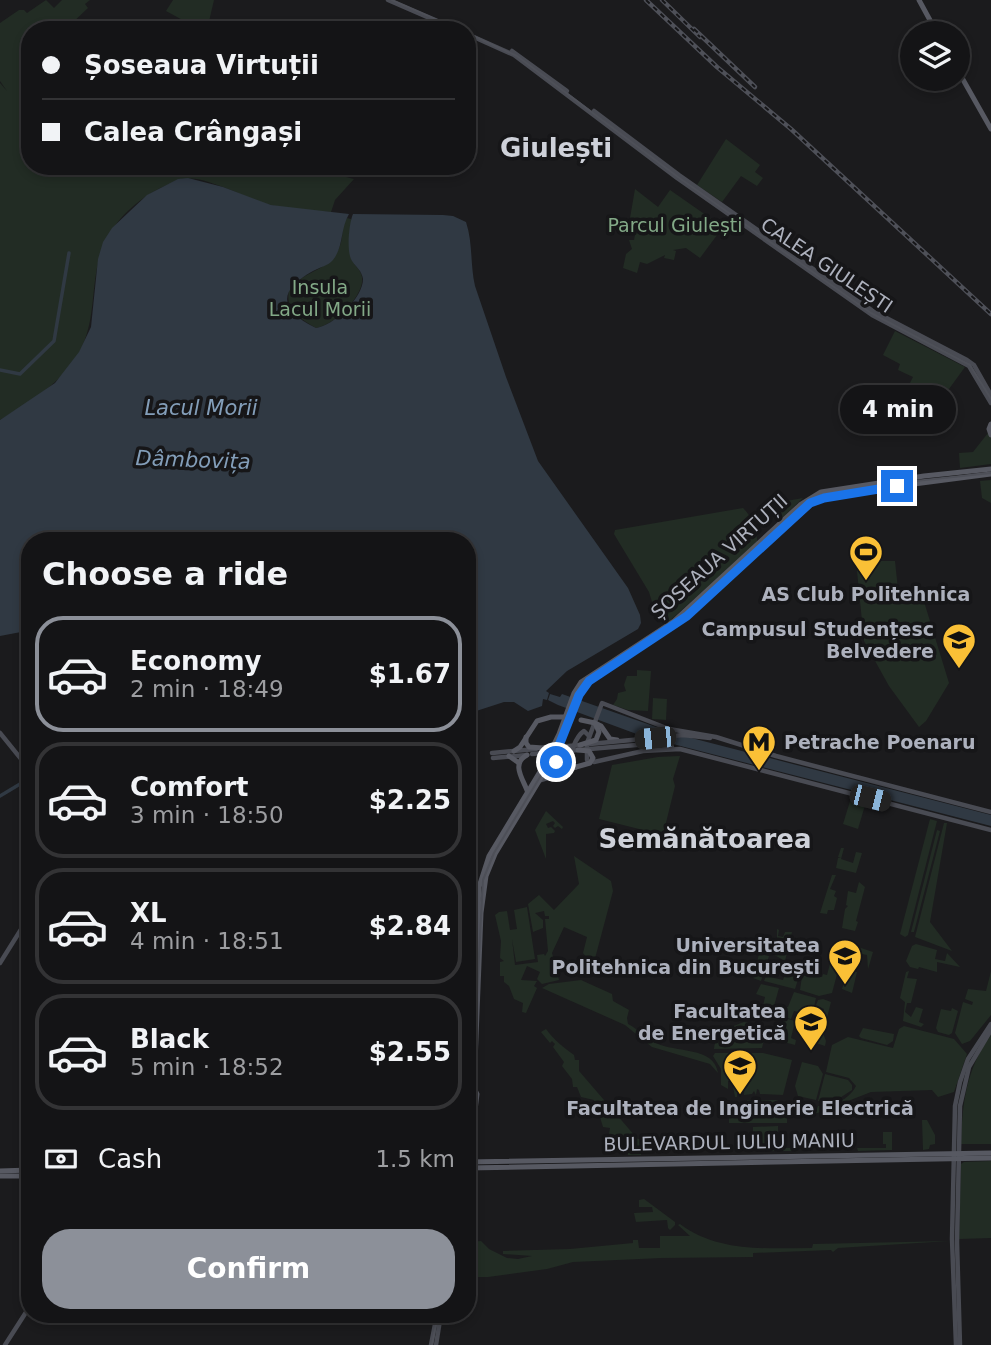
<!DOCTYPE html>
<html lang="en">
<head>
<meta charset="utf-8">
<style>
  :root { --surface:#141416; --page:#1d1d1f; --text:#f1f3f6; --muted:#9d9ea1; --line:#333335; --accent:#8c9099 }
  body { margin:0; font-family:"DejaVu Sans",sans-serif; background:var(--page); color:var(--text); height:100vh; display:flex; flex-direction:column; font-size:26px; white-space:nowrap }
  * { box-sizing:border-box; margin:0 }
  p { font-size:23px; color:var(--muted) }
  .icon { flex:none; width:38px; height:38px; fill:none; stroke:currentColor; stroke-width:2; stroke-linecap:round; stroke-linejoin:round }
  .map { position:relative; flex:1; overflow:hidden }
  .sheet { position:absolute; left:21px; top:532px; width:455px; height:791px; display:flex; flex-direction:column; background:var(--surface); border-radius:28px; box-shadow:0 4px 10px #0003,0 0 0 2px var(--line) }
  .sheet>* { flex:none }
  .guide { position:absolute; left:21px; top:21px; width:455px; height:154px; border-radius:28px; box-shadow:0 4px 10px #0003,0 0 0 2px var(--line); display:grid; align-content:center; height:154px; padding:0 21px; background:var(--surface) }
  .fabs { position:absolute; left:900px; top:21px; display:grid; gap:14px }
  .fabs a { display:grid; place-items:center; width:70px; height:70px; border-radius:50%; background:var(--surface); box-shadow:0 4px 10px #0003,0 0 0 2px var(--line); font-size:35px }
  .end { position:absolute; width:32px; height:32px; margin:-16px; border:9px solid #1a73e8; background:#fff; box-shadow:0 0 0 4px #fff }
  .from { border-radius:50% }
  .bubble { position:absolute; height:49px; border-radius:24px; background:var(--surface); box-shadow:0 4px 10px #0003,0 0 0 2px var(--line); font-size:23px; font-weight:600; line-height:49px; text-align:center }
  .car { position:absolute; width:21px; height:42px; margin:-21px -10px; border-radius:9px; box-shadow:0 0 5px 2px #0007; background:linear-gradient(#222 24%,#8ab4d8 0 40%,#222 0 76%,#8ab4d8 0 86%,#222 0) }
  .guide b { display:flex; align-items:center; gap:24px; height:66px; font-size:26px }
  .guide b+b { border-top:2px solid var(--line) }
  .guide i { width:18px; height:18px; background:var(--text) }
  ul { padding:0; list-style:none }
  li { display:flex; align-items:center; gap:21px; height:116px; margin:0 14px 10px; padding:0 7px; border:4px solid var(--line); border-radius:28px }
  li div { flex:1 }
  li b { display:block; font-size:26px }
  li em { font-style:normal; font-weight:600 }
  li.selected { border-color:var(--accent) }
  li>.icon { width:63px; height:63px; stroke-width:1.5 }
  h2 { padding:0 21px; font-size:32px; line-height:84px }
  .pay { display:flex; align-items:center; gap:18px; height:77px; padding:0 21px; font-size:26px }
  .pay p { margin-inline-start:auto }
  .button { display:flex; gap:14px; margin-top:auto; padding:14px 21px }
  .button a { flex:1; height:80px; border-radius:28px; background:var(--accent); color:#fff; font-size:28px; font-weight:600; line-height:80px; text-align:center }
  .map>svg:first-child { display:block }
</style>
</head>
<body>
<div class="map">
<svg width="991" height="1345" viewBox="0 0 991 1345">
  <rect width="100%" height="100%" fill="#1b1b1d"/>
  <g fill="#222c24">
    <path d="M46,0L54,8L62,0H90L85,4L88,8L68,27L65,23L57,30H30V166H342V176L354,179L335,200L331,212C310,211 288,210 267,204C248,199 203,175 186,179C147,187 105,223 98,263C91,295 95,321 80,351C62,384 30,401 0,420V83L7,91L0,81V23L19,10H24L27,13Z"/>
    <path d="M173,0H214L207,30H201L166,11Z"/>
    <path d="M726,139L760,165L755,172L763,178L757,186L741,176L722,202L697,185Z"/>
    <path d="M635,189L658,207L670,190L723,227L700,258L686,248L673,250L676,251L674,260L664,258L665,255L647,264L640,262L637,273L623,268L626,254L632,249L629,240H634L638,220L630,218Z"/>
    <path d="M347,218L351,219C354,231 348,245 351,258C353,265 361,269 362,277C365,296 333,326 316,328C299,318 285,310 289,290C302,271 330,271 339,248C343,239 342,230 344,221Z"/>
    <path d="M895,331L965,367L930,415L902,399L913,377L898,370L900,364L883,355Z"/>
    <path d="M988,433L991,438V464L960,468L959,453L973,452Z"/>
    <path d="M991,480V503L982,498L980,481Z"/>
    <path d="M803,498L780,520L764,507V505Z"/>
    <path d="M743,508C752,516 758,533 757,543L666,624L662,623L656,615L649,592L614,534L615,530Z"/>
    <path d="M856,561H895L899,599L922,595L949,683L926,721L919,727L889,686L864,641Z"/>
    <path d="M637,670L651,671L648,711L628,710L613,705L617,699L618,693L626,691L624,685L627,676H637Z"/>
    <path d="M653,698L667,699L666,720L652,719Z"/>
    <path d="M680,756L673,779L675,786L663,835L599,819L612,765L658,757Z"/>
    <path d="M851,798L866,802L858,829L843,824Z"/>
    <path d="M546,811L563,827L562,829L558,826L555,828L553,826L555,823L553,821L546,824L548,828L551,827L555,831L554,833L546,834V859L535,830Z"/>
    <path d="M930,819L937,821L908,935L905,937L900,934Z"/>
    <path d="M944,823H947L930,922L952,951L915,937Z"/>
    <path d="M937,830L940,831L914,932H911Z"/>
    <path d="M841,848H844L841,859L853,863L856,852L862,853L856,873L836,868L838,858H841L838,857Z"/>
    <path d="M574,856L611,881L613,891L593,966L583,953L587,937L564,927L552,953L559,980L542,984L537,979L540,972L527,966L521,980L537,981L534,986L537,988L526,1013L522,1012L523,1003L514,999L509,986L504,982V976H500V962L504,961L500,958L501,941L495,915L499,912L507,911L510,930L517,929L514,910L527,907L535,959L516,962L512,939L515,965L538,962L537,955L544,954L545,956L548,951L545,919H549V916H545L544,911L535,913L543,920V928L533,932L528,904L539,895L554,910L579,884Z"/>
    <path d="M832,875H836L830,889L836,891L834,896L837,898L834,910H828L827,914L820,913Z"/>
    <path d="M859,882L865,887L856,921L858,922L855,931L842,928L845,909L848,906L846,905L848,891L856,893Z"/>
    <path d="M777,929L779,930L778,936L783,937L785,932H792L785,961L771,953L777,939Z"/>
    <path d="M916,944L937,950L935,959L945,961L947,953L960,967L937,962V972L919,967L918,969L910,967L906,961L912,946Z"/>
    <path d="M855,946L873,952L868,969L867,955L862,954L860,960L854,959L851,971L857,972L852,993L842,989Z"/>
    <path d="M836,950L843,952L832,993L819,996L800,990L803,969L805,972L822,977L823,974L827,975L833,952Z"/>
    <path d="M759,954L769,956L761,981L753,978Z"/>
    <path d="M795,963L802,967L795,989L764,981L766,976L783,980L785,974L780,972L782,967L790,969Z"/>
    <path d="M909,971L907,978L917,979L911,1003H907L905,1012L911,1017L916,1007L923,1009L919,1022L924,1024L921,1027L903,1021L905,1002L900,998L906,972Z"/>
    <path d="M991,971V1015L970,1041L962,1044L955,1033L963,1002L972,1005L973,1002L965,999L968,989L986,991Z"/>
    <path d="M581,980L612,994L613,1001L629,1010L627,1018L628,1024C638,1029 646,1038 656,1043C675,1053 714,1046 718,1073L710,1064L652,1047L625,1025L542,988L549,984Z"/>
    <path d="M761,984L779,988L772,1013L762,1010L765,997L756,994Z"/>
    <path d="M794,992L816,998L812,1015L794,1011L791,1019L774,1014L777,1006L788,1007Z"/>
    <path d="M823,999L831,1002L823,1033L826,1041L825,1046L813,1042L815,1037H817L824,1009L816,1005L818,1000Z"/>
    <path d="M952,1008L958,1011L952,1033L949,1035L938,1032L936,1028L941,1009L951,1011Z"/>
    <path d="M784,1018L795,1021L791,1038L796,1040L795,1045L769,1038L771,1030L780,1032Z"/>
    <path d="M744,1022L767,1027L762,1048L714,1049C716,1031 728,1028 744,1022Z"/>
    <path d="M904,1026L954,1039L967,1054L954,1092L938,1097L932,1090L871,1092L815,1114L818,1106C834,1105 848,1101 856,1086L849,1078L826,1072L832,1045L848,1037L893,1048L899,1029Z"/>
    <path d="M863,1028L894,1034L893,1041L887,1045L861,1038L859,1036Z"/>
    <path d="M546,1029C554,1040 564,1048 574,1055L575,1060H579V1071L635,1136L638,1139H644V1143L641,1144V1155H628L627,1145L602,1144V1135L609,1134L610,1128L603,1127L599,1114H594V1100L581,1097L577,1087H573L572,1079L562,1066L564,1062L553,1047L555,1044L552,1041L550,1043L541,1032Z"/>
    <path d="M991,1035V1144H961C962,1104 966,1069 991,1035Z"/>
    <path d="M715,1053H763L792,1060L783,1095L760,1094L759,1090L757,1089L756,1095L754,1091L752,1094L744,1095L745,1072H731V1079L737,1080V1097H735L732,1081H728V1089L721,1085V1069L713,1056Z"/>
    <path d="M802,1062L818,1066L823,1074L816,1100L798,1096L795,1086Z"/>
    <path d="M825,1074L848,1080L852,1085V1090L832,1103L818,1101Z"/>
    <path d="M747,1100H779L773,1102V1116H785L787,1113V1123H729V1109L747,1107Z"/>
    <path d="M922,1120H927L935,1135V1144L930,1145L929,1149L923,1150Z"/>
    <path d="M778,1126V1148H792L791,1146L794,1145V1133H796L797,1146L794,1147L797,1148V1151H756L753,1149V1127Z"/>
    <path d="M883,1132H892V1150L858,1151L857,1148H886V1144H883Z"/>
    <path d="M991,1161V1238L959,1239L961,1164L964,1162Z"/>
    <path d="M644,1199L675,1222V1225L670,1230L668,1228L667,1220L636,1222L634,1213L653,1212L652,1207H639V1200Z"/>
    <path d="M680,1224C719,1253 766,1248 812,1248L813,1244L950,1241L838,1248L833,1252L831,1250L753,1253V1257L661,1258L573,1262L547,1269L488,1277H467V1242L481,1241L489,1249L507,1258L518,1259L532,1256L503,1254V1251L570,1249L633,1243V1240H638L639,1248H660V1236H690L678,1225Z"/>
  </g>
  <g fill="#303943">
    <path d="M188,178L223,187L271,205L349,214C340,229 344,246 333,260C328,266 320,267 313,271C277,291 279,310 316,328C333,326 363,298 363,279C362,271 356,267 352,261C346,252 349,223 353,214L443,215L453,216L466,222C473,243 470,264 475,286L506,377L538,461L628,588L640,615L641,623L638,629L567,671L546,691L549,693L547,700L543,699L542,706L528,711L514,702H504L467,714V541H30V625L21,632L0,636V420L55,383L79,352L91,327L98,259L103,242L112,228L147,195L178,179Z"/>
    <path d="M550,694L560,697L562,694L676,734L991,815V826L642,736L558,705L548,700Z"/>
  </g>
  <g fill="none" stroke-linecap="round" stroke-linejoin="round">
    <g stroke="#303943" stroke-width="3.5">
      <path d="M0,370L20,374L54,341L69,253"/>
      <path d="M0,796L30,778"/>
    </g>
    <g stroke="#494b53" stroke-width="4.5">
      <path d="M388,0L457,30"/>
      <path d="M467,34L514,55L677,178L872,315L969,366L991,403"/>
      <path d="M512,51L567,91"/>
      <path d="M594,111L679,175L873,311L967,360L974,365L991,395"/>
      <path d="M0,733L30,770"/>
      <path d="M648,744L672,747"/>
      <path d="M492,753L536,749"/>
      <path d="M493,758L527,755"/>
      <path d="M587,760V743L602,703L669,729L716,737L776,756L991,812"/>
      <path d="M594,762L643,751L680,749L991,830"/>
      <path d="M575,767L570,764C569,755 576,736 584,731L589,736"/>
      <path d="M554,774L550,770L554,758"/>
      <path d="M541,780L567,772"/>
      <path d="M0,963L30,915"/>
      <path d="M467,1113L468,1100"/>
      <path d="M5,1345L30,1306"/>
      <path d="M431,1345L437,1314"/>
      <path d="M436,1345L441,1314"/>
      <path d="M956,1345L952,1239L955,1106L960,1082L968,1059L991,1024"/>
      <path d="M960,1345L957,1242L960,1106L969,1067L991,1030"/>
    </g>
    <g stroke="#575962" stroke-width="5">
      <path d="M919,0L937,33"/>
      <path d="M957,69L991,129"/>
      <path d="M991,424L989,429L991,435"/>
      <path d="M595,723L601,726L610,739L617,740"/>
      <path d="M526,737V743L529,747L543,748"/>
      <path d="M514,751L520,747L537,721L551,717H566"/>
      <path d="M527,755C510,764 524,780 528,793"/>
      <path d="M556,755V762L559,768L566,770L576,767"/>
      <path d="M509,756L519,763"/>
      <path d="M467,1102L479,887L489,856L544,765L559,734L574,693L581,682L674,621L800,505L821,492L924,476L991,469"/>
      <path d="M467,1162L991,1153"/>
      <path d="M467,1168L991,1158"/>
      <path d="M468,1168L477,1094L474,1088L481,913L486,876L495,854L556,753L580,693L592,680L676,625L815,501L891,487L991,474"/>
      <path d="M0,1171L30,1170"/>
      <path d="M0,1176H30"/>
    </g>
    <g stroke="#4e5058" stroke-width="2">
      <path d="M392,0L461,30"/>
      <path d="M467,33L517,56L678,177L871,313L970,365L991,399"/>
      <path d="M467,1139L472,1089L483,880L494,853L554,754L583,686L591,678L685,616L814,499L896,483L991,473"/>
      <path d="M432,1345L438,1314"/>
    </g>
    <g stroke="#4e5058" stroke-width="4.5">
      <g id="rail">
        <path d="M646,0L717,67L791,129L991,314"/>
        <path d="M662,0L700,37"/>
        <path d="M694,29L755,87"/>
      </g>
    </g>
    <use href="#rail" stroke="#161618" stroke-width="2" stroke-dasharray="5" stroke-linecap="butt"/>
    <g stroke="#494b53" stroke-width="4.5">
      <path d="M590,744L683,735L710,738"/>
      <path d="M543,748L581,745"/>
      <path d="M532,754L648,744"/>
    </g>
    <g stroke="#575962" stroke-width="5">
      <path d="M580,745L596,740L599,732L595,723L581,720"/>
      <path d="M576,767L590,763L593,758L589,751L578,750"/>
    </g>
  </g>
  <g fill="none" stroke-linecap="round" stroke-linejoin="round">
    <path stroke="#1a73e8" stroke-width="9" d="M556,762V753L579,695L589,681L687,616L810,503L824,498L897,486"/>
  </g>
  <defs>
    <g id="stadium-pin" transform="scale(1.75)"><path d="M0 17L-7.5 6A9.5 9.5 0 1 1 7.5 6Z" fill="#fac036" stroke="#161618"/><path d="M0-5a6.5 5 0 1 0 0 10a6.5 5 0 1 0 0-10ZM-3.5-1.8h7v3.6h-7Z" fill="#111"/></g>
    <g id="university-pin" transform="scale(1.75)"><path d="M0 17L-7.5 6A9.5 9.5 0 1 1 7.5 6Z" fill="#fac036" stroke="#161618"/><path d="M0-5L7-2L0 1L-7-2ZM-4 1L0 2.5L4 1V4Q0 6-4 4Z" fill="#111"/></g>
    <g id="metro-pin" transform="scale(1.75)"><path d="M0 17L-7.5 6A9.5 9.5 0 1 1 7.5 6Z" fill="#fac036" stroke="#161618"/><path d="M-5.5 5V-5H-3L0 0L3-5H5.5V5H3V-.5L0 4L-3-.5V5Z" fill="#111"/></g>
  </defs>
  <g fill-rule="evenodd">
    <use href="#stadium-pin" x="866" y="552"/>
    <use href="#university-pin" x="959" y="640"/>
    <use href="#metro-pin" x="759" y="742"/>
    <use href="#university-pin" x="845" y="956"/>
    <use href="#university-pin" x="811" y="1022"/>
    <use href="#university-pin" x="740" y="1066"/>
  </g>
  <g text-anchor="middle" stroke-width="7" stroke-linejoin="round" paint-order="stroke">
    <g font-size="19" fill="#83a987" stroke="#161618">
      <text x="675" y="232">Parcul Giulești</text>
      <text x="320" y="294">Insula<tspan x="320" dy="22">Lacul Morii</tspan></text>
    </g>
    <g font-size="19" fill="#adb1bd" stroke="#161618">
      <text transform="translate(827 265) rotate(34)" y="7">CALEA GIULEȘTI</text>
      <text transform="translate(719 556) rotate(-42)" y="7">ȘOSEAUA VIRTUȚII</text>
      <text transform="translate(729 1142) rotate(-1)" y="7">BULEVARDUL IULIU MANIU</text>
    </g>
    <g font-size="19" font-weight="bold" fill="#adb1bd" stroke="#161618" text-anchor="end">
      <text x="866" y="601" text-anchor="middle">AS Club Politehnica</text>
      <text x="934" y="636">Campusul Studențesc<tspan x="934" dy="22">Belvedere</tspan></text>
      <text x="784" y="749" text-anchor="start">Petrache Poenaru</text>
      <text x="820" y="952">Universitatea<tspan x="820" dy="22">Politehnica din București</tspan></text>
      <text x="786" y="1018">Facultatea<tspan x="786" dy="22">de Energetică</tspan></text>
      <text x="740" y="1115" text-anchor="middle">Facultatea de Inginerie Electrică</text>
    </g>
    <g font-size="21" font-style="italic" fill="#839eb9" stroke="#161618">
      <text x="201" y="415">Lacul Morii</text>
      <text transform="translate(193 460) rotate(2)" y="7">Dâmbovița</text>
    </g>
    <g font-size="26" font-weight="bold" fill="#ced1d9" stroke="#161618">
      <text x="556" y="157">Giulești</text>
      <text x="705" y="848">Semănătoarea</text>
    </g>
  </g>
</svg>
<div class="fabs">
<a><svg class="icon" aria-label="layers" viewBox="0 0 24 24"><path d="M12 4l9 5-9 5-9-5zM3 14l9 5 9-5"/></svg></a>
</div>
<i class="end from" style="left:556px;top:762px"></i>
<i class="end" style="left:897px;top:486px"></i>
<div class="bubble" style="left:840px;top:385px;width:116px">4 min</div>
<i class="car" style="left:655px;top:738px;rotate:264deg"></i>
<i class="car" style="left:870px;top:798px;rotate:104deg"></i>
<div class="guide">
<b><i class="from"></i>Șoseaua Virtuții</b>
<b><i></i>Calea Crângași</b>
</div>
<section class="sheet">
<h2>Choose a ride</h2>
<ul>
<li class="selected"><svg class="icon" aria-label="car" viewBox="0 0 24 24"><path d="M5 17H2v-5l4-1 3-4h7l3 4 3 1v5h-3M9 17h6M6 11h13"/><circle cx="7" cy="17" r="2"/><circle cx="17" cy="17" r="2"/></svg><div><b>Economy</b><p>2 min · 18:49</p></div><em>$1.67</em></li>
<li><svg class="icon" aria-label="car" viewBox="0 0 24 24"><path d="M5 17H2v-5l4-1 3-4h7l3 4 3 1v5h-3M9 17h6M6 11h13"/><circle cx="7" cy="17" r="2"/><circle cx="17" cy="17" r="2"/></svg><div><b>Comfort</b><p>3 min · 18:50</p></div><em>$2.25</em></li>
<li><svg class="icon" aria-label="car" viewBox="0 0 24 24"><path d="M5 17H2v-5l4-1 3-4h7l3 4 3 1v5h-3M9 17h6M6 11h13"/><circle cx="7" cy="17" r="2"/><circle cx="17" cy="17" r="2"/></svg><div><b>XL</b><p>4 min · 18:51</p></div><em>$2.84</em></li>
<li><svg class="icon" aria-label="car" viewBox="0 0 24 24"><path d="M5 17H2v-5l4-1 3-4h7l3 4 3 1v5h-3M9 17h6M6 11h13"/><circle cx="7" cy="17" r="2"/><circle cx="17" cy="17" r="2"/></svg><div><b>Black</b><p>5 min · 18:52</p></div><em>$2.55</em></li>
</ul>
<div class="pay"><svg class="icon" aria-label="cash" viewBox="0 0 24 24"><path d="M3 7h18v10H3z"/><circle cx="12" cy="12" r="2"/></svg>Cash<p>1.5 km</p></div>
<div class="button"><a>Confirm</a></div>
</section>
</div>
</body>
</html>
